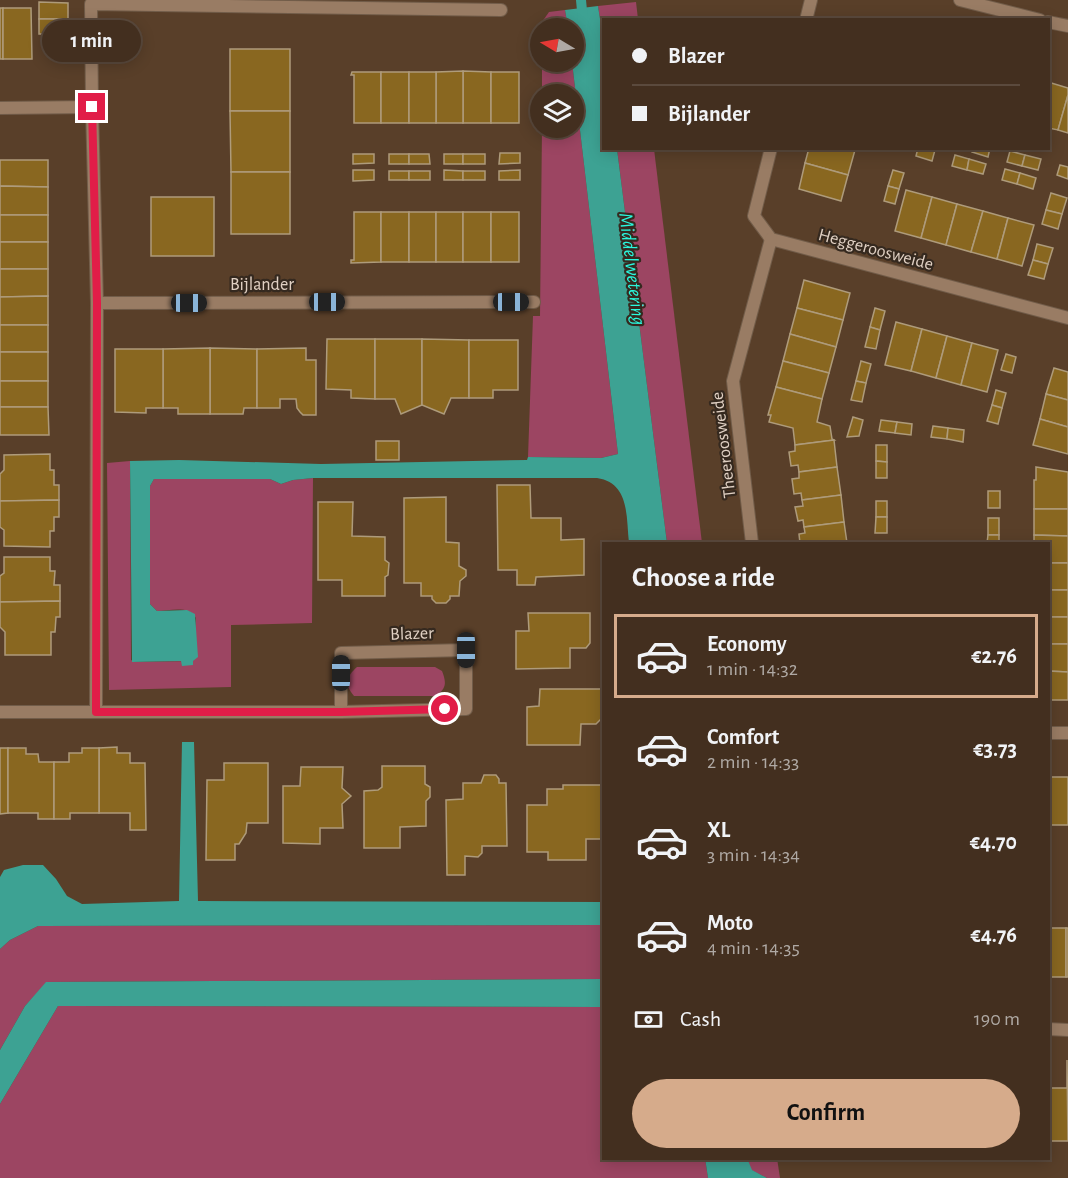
<!DOCTYPE html>
<html lang="en">
<head>
<meta charset="utf-8">
<style>
  :root { --surface:#432f1f; --page:#4d3b2c; --text:#f1f3f6; --muted:#afa9a4; --line:#5b4a3d; --accent:#d6ab8b }
  body { margin:0; font-family:"Alegreya Sans",sans-serif; background:var(--page); color:var(--text); height:100vh; display:flex; flex-direction:column; font-size:22px; white-space:nowrap }
  * { box-sizing:border-box; margin:0 }
  p { font-size:20px; color:var(--muted) }
  .icon { flex:none; width:33px; height:33px; fill:none; stroke:currentColor; stroke-width:2; stroke-linecap:round; stroke-linejoin:round }
  .map { position:relative; flex:1; overflow:hidden }
  .details { position:absolute; left:602px; top:542px; width:448px; height:618px; display:flex; flex-direction:column; background:var(--surface); border-radius:0px; box-shadow:0 3px 15px #0003,0 0 0 2px var(--line) }
  .details>* { flex:none }
  .guide { position:absolute; left:602px; top:18px; width:448px; height:132px; border-radius:0px; box-shadow:0 3px 15px #0003,0 0 0 2px var(--line); display:grid; align-content:center; height:132px; padding:0 30px; background:var(--surface) }
  .needle { width:39px; rotate:280deg }
  .tools { position:absolute; left:530px; top:18px; display:grid; gap:12px }
  .tools a { display:grid; place-items:center; width:54px; height:54px; border-radius:50%; background:var(--surface); box-shadow:0 3px 15px #0003,0 0 0 2px var(--line); font-size:30px }
  .end { position:absolute; width:27px; height:27px; margin:-14px; border:8px solid #e11d48; background:#fff; box-shadow:0 0 0 3px #fff }
  .from { border-radius:50% }
  .bubble { position:absolute; height:42px; border-radius:21px; background:var(--surface); box-shadow:0 3px 15px #0003,0 0 0 2px var(--line); font-size:20px; font-weight:600; line-height:42px; text-align:center }
  .car { position:absolute; width:18px; height:36px; margin:-18px -9px; border-radius:8px; box-shadow:0 0 4px 2px #0007; background:linear-gradient(#222 24%,#8ab4d8 0 40%,#222 0 76%,#8ab4d8 0 86%,#222 0) }
  .guide b { display:flex; align-items:center; gap:21px; height:57px; font-size:22px }
  .guide b+b { border-top:2px solid var(--line) }
  .guide i { width:15px; height:15px; background:var(--text) }
  ul { padding:0; list-style:none }
  li { display:flex; align-items:center; gap:18px; height:84px; margin:0 12px 9px; padding:0 18px; border:3px solid transparent; border-radius:0px }
  li div { flex:1 }
  li b { display:block; font-size:22px }
  li em { font-style:normal; font-weight:600 }
  li.on { border-color:var(--accent) }
  li>.icon { width:54px; height:54px; stroke-width:1.5 }
  h2 { padding:0 30px; font-size:27px; line-height:72px }
  .pay { display:flex; align-items:center; gap:15px; height:66px; padding:0 30px; font-size:22px }
  .pay p { margin-inline-start:auto }
  .cta { display:flex; gap:12px; margin-top:auto; padding:12px 30px }
  .cta a { flex:1; height:69px; border-radius:36px; background:var(--accent); color:#111; font-size:24px; font-weight:600; line-height:69px; text-align:center }
  .map>svg:first-child { display:block }
</style>
</head>
<body>
<div class="map">
<svg width="1068" height="1178" viewBox="0 0 1068 1178">
  <rect width="100%" height="100%" fill="#593f29"/>
  <g fill="#9c4562">
    <path d="M636,2L638,19L603,20V38L598,6Z"/>
    <path d="M565,10L568,28H542V22L549,12Z"/>
    <path d="M542,62H572L618,454L601,458L528,457L533,316H540L542,128H573V94H542Z"/>
    <path d="M617,149H654L702,543H667Z"/>
    <path d="M130,461L131,660L135,662L193,661L196,618C189,605 170,611 157,611L150,604V486L154,479H270L281,484L293,480L313,478L312,623L231,625V687L109,690L107,463Z"/>
    <path d="M357,667H435L442,671C447,684 446,689 435,696H354C344,684 346,677 357,667Z"/>
    <path d="M603,925V979L47,982L25,1006L0,1050V949L10,940L38,926Z"/>
    <path d="M58,1006L603,1007V1158H705L708,1178H0V1104Z"/>
    <path d="M747,1158H777L780,1178H767L751,1170Z"/>
  </g>
  <g fill="#3da293">
    <path d="M598,6L603,38V148L617,149L667,543H629C626,517 630,483 597,478H313L293,480L281,484L270,479H154L150,486V604L157,611L187,610L195,614L198,657L193,661V665L182,666L181,661L132,662L130,461L179,460L321,464L527,460L528,457L601,458L618,454L572,62L573,28H568L565,10Z"/>
    <path d="M182,742H194L198,901L603,902V925L38,926L10,940L0,949V877L4,870L23,865H43L56,879L67,896L82,904L179,901Z"/>
    <path d="M603,979V1007L58,1006L0,1104V1050L25,1006L46,982Z"/>
    <path d="M705,1158H747L752,1170L767,1178H708Z"/>
  </g>
  <g fill="none" stroke-linecap="round" stroke-linejoin="round">
    <path stroke="#3da293" stroke-width="10" d="M581,0L583,21"/>
  </g>
  <g fill="#896720" stroke="#ae9b7b" stroke-width="1.5">
    <path d="M39,2L68,3V19H39Z"/>
    <rect x="0" y="8" width="3" height="51"/>
    <path d="M3,8H31L32,59H3Z"/>
    <path d="M39,19H68L69,34H39Z"/>
    <rect x="230" y="49" width="60" height="62"/>
    <path d="M463,71L491,72V123H463Z"/>
    <path d="M463,71V123H436V72Z"/>
    <path d="M352,72H381V123H354V75H351Z"/>
    <rect x="381" y="72" width="28" height="51"/>
    <rect x="409" y="72" width="27" height="51"/>
    <rect x="491" y="72" width="28" height="51"/>
    <path d="M1048,82L1068,88V95L1058,130L1048,128Z"/>
    <path d="M1068,95V133L1058,130Z"/>
    <path d="M230,111H290V172H231Z"/>
    <path d="M809,148L855,150L848,175L805,163Z"/>
    <path d="M918,148L935,150L932,161L916,156Z"/>
    <path d="M973,148H990L988,157L972,152Z"/>
    <path d="M1010,151L1025,155L1022,166L1007,162Z"/>
    <path d="M500,153H520V163L499,164Z"/>
    <path d="M353,154H374V163L353,164Z"/>
    <rect x="389" y="154" width="20" height="10"/>
    <path d="M409,154H429L430,164H409Z"/>
    <rect x="444" y="154" width="19" height="10"/>
    <rect x="463" y="154" width="22" height="10"/>
    <path d="M955,155L969,159L967,170L952,166Z"/>
    <path d="M1025,155L1041,159L1038,170L1022,166Z"/>
    <path d="M969,159L986,164L983,174L967,170Z"/>
    <path d="M0,160H48V187L0,186Z"/>
    <path d="M805,163L848,175L841,201L799,189Z"/>
    <path d="M1060,165L1068,167V179L1057,175Z"/>
    <path d="M1005,169L1020,173L1017,184L1002,180Z"/>
    <path d="M353,170H374V180L353,181Z"/>
    <path d="M444,170L463,171V180H444Z"/>
    <path d="M520,170V180H499V171Z"/>
    <path d="M893,170L904,173L899,189L888,186Z"/>
    <rect x="389" y="171" width="20" height="9"/>
    <rect x="409" y="171" width="21" height="9"/>
    <rect x="463" y="171" width="22" height="9"/>
    <rect x="231" y="172" width="59" height="62"/>
    <path d="M1020,173L1036,178L1033,189L1017,184Z"/>
    <path d="M0,186L48,187V215H0Z"/>
    <path d="M888,186L899,189L895,204L884,201Z"/>
    <path d="M906,190L932,197L921,238L895,231Z"/>
    <path d="M1051,193L1067,198L1062,214L1046,210Z"/>
    <rect x="151" y="197" width="63" height="59"/>
    <path d="M932,197L957,204L946,245L921,238Z"/>
    <path d="M957,204L983,211L971,252L946,245Z"/>
    <path d="M1046,210L1062,214L1058,229L1042,224Z"/>
    <path d="M983,211L1008,218L997,259L971,252Z"/>
    <path d="M354,212H381V262L351,263V260H354Z"/>
    <rect x="381" y="212" width="28" height="50"/>
    <rect x="409" y="212" width="27" height="50"/>
    <rect x="436" y="212" width="27" height="50"/>
    <rect x="463" y="212" width="28" height="50"/>
    <rect x="491" y="212" width="28" height="50"/>
    <rect x="0" y="215" width="48" height="27"/>
    <path d="M1008,218L1034,225L1022,266L997,259Z"/>
    <rect x="0" y="242" width="48" height="27"/>
    <path d="M1037,244L1053,248L1048,264L1033,260Z"/>
    <path d="M1033,260L1048,264L1044,279L1028,275Z"/>
    <path d="M0,269H48V296L0,297Z"/>
    <path d="M804,280L850,293L843,320L797,308Z"/>
    <path d="M48,296V325H0V297Z"/>
    <path d="M797,308L843,320L836,347L790,334Z"/>
    <path d="M875,308L885,311L880,330L870,327Z"/>
    <path d="M896,322L922,329L911,371L885,365Z"/>
    <rect x="0" y="325" width="48" height="27"/>
    <path d="M870,327L880,330L876,349L865,347Z"/>
    <path d="M922,329L947,336L936,378L911,371Z"/>
    <path d="M790,334L836,347L829,373L783,361Z"/>
    <path d="M947,336L972,343L961,385L936,378Z"/>
    <path d="M327,339H375V399L351,398V390L326,389Z"/>
    <path d="M375,339H422V405L401,414L395,399H375Z"/>
    <path d="M422,339L469,340V398H451L444,414L422,405Z"/>
    <path d="M469,340H518V390H493V398H469Z"/>
    <path d="M972,343L998,350L987,392L961,385Z"/>
    <path d="M210,348L257,349V408H244L243,414H210Z"/>
    <path d="M210,348V414H178V408H163V349Z"/>
    <path d="M306,348V360H316V415H303L300,412L297,408L296,399H280V408H257V349Z"/>
    <path d="M115,349H163V408H146V413L115,412Z"/>
    <rect x="0" y="352" width="48" height="29"/>
    <path d="M1006,354L1016,357L1012,373L1001,370Z"/>
    <path d="M783,361L829,373L822,399L776,387Z"/>
    <path d="M861,361L871,364L866,383L856,381Z"/>
    <path d="M1054,368L1068,372V400L1046,394Z"/>
    <rect x="0" y="381" width="48" height="26"/>
    <path d="M856,381L866,383L862,402L851,400Z"/>
    <path d="M776,387L822,399L817,422L830,426L832,439L834,440L795,445L793,428L769,422L771,415H768Z"/>
    <path d="M996,390L1006,393L1002,408L992,405Z"/>
    <path d="M1046,394L1068,400V427L1040,419Z"/>
    <path d="M992,405L1002,408L998,424L987,421Z"/>
    <path d="M0,407H48L49,435H0Z"/>
    <path d="M853,417L863,420L859,436L847,437Z"/>
    <path d="M1040,419L1068,427V454L1033,445Z"/>
    <path d="M881,420L897,422L895,433L879,431Z"/>
    <path d="M897,422L912,424L911,435L895,433Z"/>
    <path d="M933,426L948,428L947,439L931,437Z"/>
    <path d="M948,428L964,430L963,442L947,439Z"/>
    <path d="M834,440L837,467L799,472L798,465L791,466L789,452L795,451V445Z"/>
    <rect x="376" y="441" width="23" height="19"/>
    <path d="M876,445H887V462L876,461Z"/>
    <path d="M50,454V470H54V485H59V500L0,501V474L4,470V455Z"/>
    <path d="M876,461L887,462V478H876Z"/>
    <path d="M837,467L841,495L802,500L801,493L794,494L792,479L799,478V472Z"/>
    <path d="M1036,467L1068,472V509H1034V480H1036Z"/>
    <path d="M497,485H530L531,518H561V540L584,539V575L536,577L535,585H517V570H498Z"/>
    <rect x="988" y="491" width="12" height="17"/>
    <path d="M841,495L844,522L804,527L803,520L798,521L795,507L803,506L802,500Z"/>
    <path d="M446,497V542L459,543V566L466,570V576L460,581L459,596H450V599L446,603H436L432,599V596H421V583H404V498Z"/>
    <path d="M59,500V517H54V531H50V547L4,546V530L0,527V501Z"/>
    <rect x="876" y="501" width="11" height="16"/>
    <path d="M318,502H353L352,536L385,537V560L389,563L388,575L385,577V596H342V580H318Z"/>
    <path d="M1034,509H1068V536L1034,535Z"/>
    <path d="M876,517H887V533H875Z"/>
    <rect x="988" y="518" width="11" height="17"/>
    <path d="M844,522L847,543H800L799,534L805,533L804,527Z"/>
    <path d="M988,535H999V543H987Z"/>
    <path d="M1034,535L1068,536V563H1048V543H1034Z"/>
    <path d="M4,557H50V571H55L54,585H60V601L0,602V576L4,573Z"/>
    <rect x="1048" y="563" width="20" height="27"/>
    <rect x="1048" y="590" width="20" height="27"/>
    <path d="M60,601V617H56L55,632H51V655H5V632L0,627V602Z"/>
    <path d="M528,613H590V643L586,648H570V668L516,669V631H529Z"/>
    <rect x="1048" y="617" width="20" height="27"/>
    <path d="M1048,644H1068V672L1048,671Z"/>
    <path d="M1048,671L1068,672V700H1048Z"/>
    <path d="M540,689H601V719L596,724H581L580,745H527V707L539,706Z"/>
    <path d="M117,747V753H130V763H145L146,830H130V813H99V748Z"/>
    <path d="M0,748H8V813L0,814Z"/>
    <path d="M8,748H26V754H38L39,762H54V819H38V813H8Z"/>
    <path d="M82,748H99V813H70V819H54V762H69V753H82Z"/>
    <path d="M224,763H268V823H247L246,833L239,844H235V860H206L207,780H224Z"/>
    <path d="M382,766H425V784L430,787V797L426,801V826L400,827V848H364V791L378,790L382,787Z"/>
    <path d="M301,767H343L342,788L351,796L342,804L343,828H320V844L283,843V786H300Z"/>
    <path d="M484,775H496L499,779V783H506L507,846H482V853L478,857L465,856V875H447L446,800L463,799V783H481Z"/>
    <rect x="1048" y="777" width="3" height="48"/>
    <rect x="1051" y="777" width="17" height="48"/>
    <path d="M563,785H603V839H586V860H548V852H527V805H547V789H563Z"/>
    <rect x="1048" y="928" width="18" height="49"/>
    <rect x="1066" y="928" width="2" height="49"/>
    <path d="M1067,1060L1068,1141H1048V1088H1067Z"/>
  </g>
  <g fill="none" stroke-linecap="round" stroke-linejoin="round">
    <g stroke="#715c49" stroke-width="14">
      <g id="street">
        <path d="M960,0L1040,20"/>
        <path d="M806,20L811,0"/>
        <path d="M1048,22L1068,26"/>
        <path d="M92,107L97,303L96,712"/>
        <path d="M0,108L92,107L91,4L501,10"/>
        <path d="M771,148L754,216L771,239L1068,318"/>
        <path d="M97,303L534,302"/>
        <path d="M752,543L733,381L771,239"/>
        <path d="M0,712H341L466,709V650L341,653V712"/>
        <path d="M1048,733H1068"/>
        <path d="M1048,1029L1068,1030"/>
      </g>
    </g>
    <use href="#street" stroke="#997c64" stroke-width="12"/>
  </g>
  <g fill="none" stroke-linecap="round" stroke-linejoin="round">
    <path stroke="#e11d48" stroke-width="8" d="M92,107L97,303L96,712H341L445,709"/>
  </g>
  <g text-anchor="middle" stroke-width="4.5" stroke-linejoin="round" paint-order="stroke">
    <g font-size="18" fill="#e0d0c3" stroke="#35291f">
      <text transform="translate(876 249) rotate(15)" y="6">Heggeroosweide</text>
      <text x="262" y="290">Bijlander</text>
      <text transform="translate(723 445) rotate(-97)" y="6">Theeroosweide</text>
      <text transform="translate(412 633) rotate(-2)" y="6">Blazer</text>
    </g>
    <g font-size="20" font-style="italic" fill="#2af7dd" stroke="#35291f">
      <text transform="translate(633 269) rotate(83)" y="7">Middelwetering</text>
    </g>
  </g>
</svg>
<div class="tools">
<a><svg class="needle" viewBox="-14 -14 28 28"><path d="M0-13l5 13h-10z" fill="#e53935"/><path d="M0 13l5-13h-10z" fill="#afa9a4"/></svg></a>
<a><svg class="icon" aria-label="layers" viewBox="0 0 24 24"><path d="M12 4l9 5-9 5-9-5zM3 14l9 5 9-5"/></svg></a>
</div>
<i class="end from" style="left:445px;top:709px"></i>
<i class="end" style="left:92px;top:107px"></i>
<div class="bubble" style="left:42px;top:20px;width:99px">1 min</div>
<i class="car" style="left:327px;top:302px;rotate:90deg"></i>
<i class="car" style="left:511px;top:302px;rotate:90deg"></i>
<i class="car" style="left:189px;top:303px;rotate:90deg"></i>
<i class="car" style="left:466px;top:650px;rotate:180deg"></i>
<i class="car" style="left:341px;top:673px;rotate:0deg"></i>
<div class="guide">
<b><i class="from"></i>Blazer</b>
<b><i></i>Bijlander</b>
</div>
<section class="details">
<h2>Choose a ride</h2>
<ul>
<li class="on"><svg class="icon" aria-label="car" viewBox="0 0 24 24"><path d="M5 17H2v-5l4-1 3-4h7l3 4 3 1v5h-3M9 17h6M6 11h13"/><circle cx="7" cy="17" r="2"/><circle cx="17" cy="17" r="2"/></svg><div><b>Economy</b><p>1 min · 14:32</p></div><em>€2.76</em></li>
<li><svg class="icon" aria-label="car" viewBox="0 0 24 24"><path d="M5 17H2v-5l4-1 3-4h7l3 4 3 1v5h-3M9 17h6M6 11h13"/><circle cx="7" cy="17" r="2"/><circle cx="17" cy="17" r="2"/></svg><div><b>Comfort</b><p>2 min · 14:33</p></div><em>€3.73</em></li>
<li><svg class="icon" aria-label="car" viewBox="0 0 24 24"><path d="M5 17H2v-5l4-1 3-4h7l3 4 3 1v5h-3M9 17h6M6 11h13"/><circle cx="7" cy="17" r="2"/><circle cx="17" cy="17" r="2"/></svg><div><b>XL</b><p>3 min · 14:34</p></div><em>€4.70</em></li>
<li><svg class="icon" aria-label="car" viewBox="0 0 24 24"><path d="M5 17H2v-5l4-1 3-4h7l3 4 3 1v5h-3M9 17h6M6 11h13"/><circle cx="7" cy="17" r="2"/><circle cx="17" cy="17" r="2"/></svg><div><b>Moto</b><p>4 min · 14:35</p></div><em>€4.76</em></li>
</ul>
<div class="pay"><svg class="icon" aria-label="cash" viewBox="0 0 24 24"><path d="M3 7h18v10H3z"/><circle cx="12" cy="12" r="2"/></svg>Cash<p>190 m</p></div>
<div class="cta"><a>Confirm</a></div>
</section>
</div>
</body>
</html>
